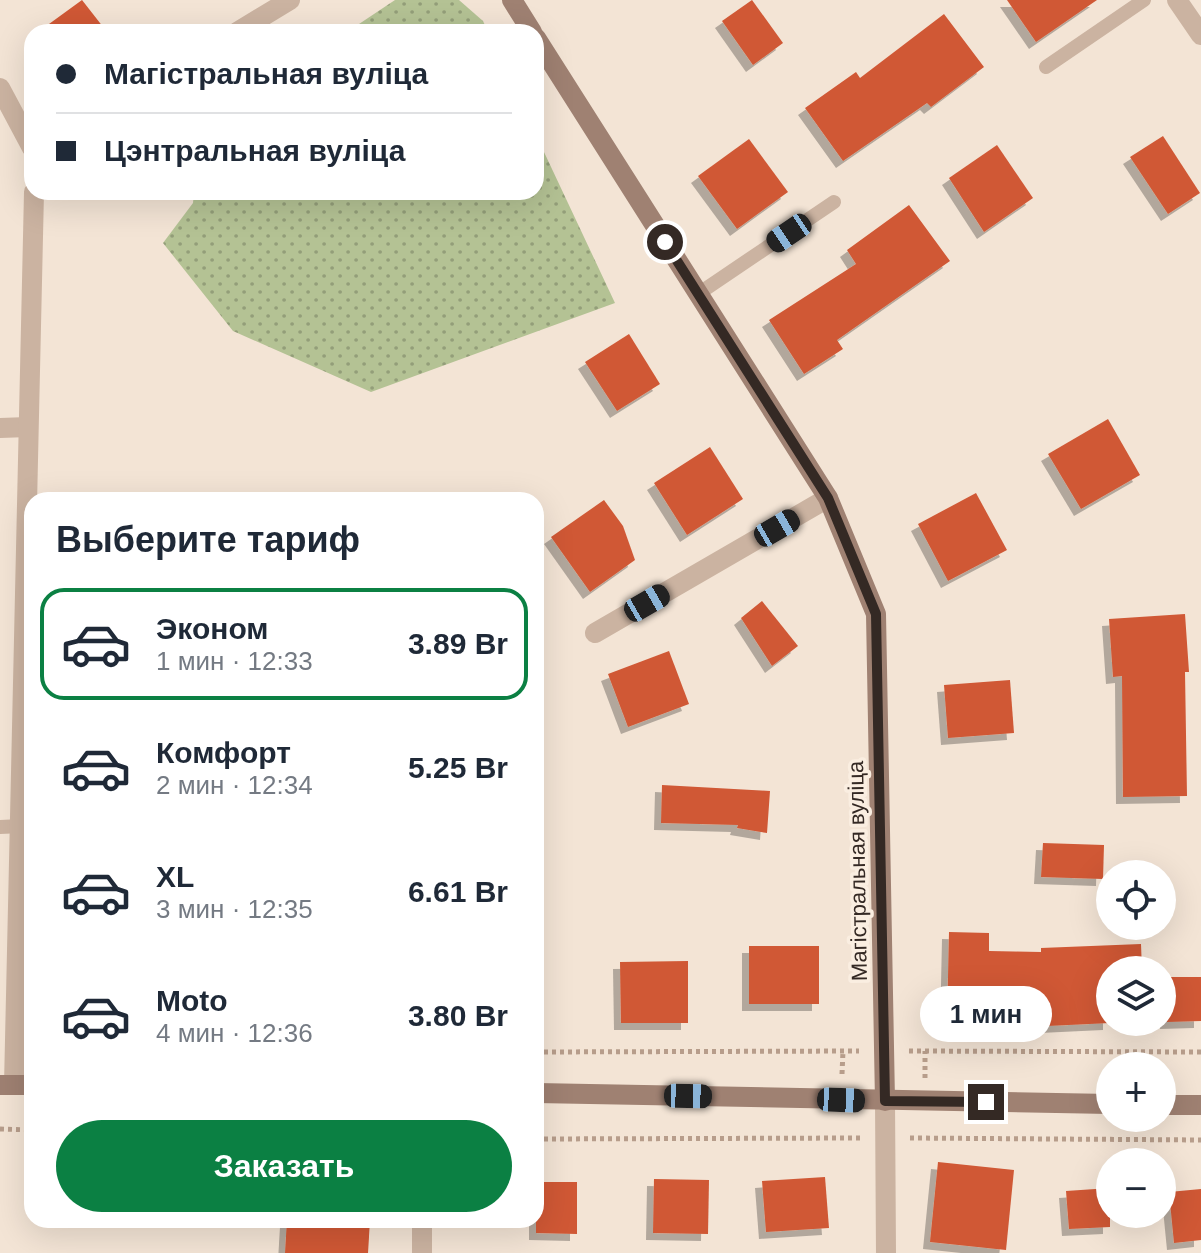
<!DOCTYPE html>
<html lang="ru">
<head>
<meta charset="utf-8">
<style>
  :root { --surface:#fff; --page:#f6f6f7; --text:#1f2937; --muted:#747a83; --line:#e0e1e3; --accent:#0b8043 }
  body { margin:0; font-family:Helvetica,sans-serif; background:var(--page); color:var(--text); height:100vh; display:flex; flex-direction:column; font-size:30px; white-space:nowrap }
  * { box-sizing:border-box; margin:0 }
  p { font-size:26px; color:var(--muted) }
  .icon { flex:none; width:44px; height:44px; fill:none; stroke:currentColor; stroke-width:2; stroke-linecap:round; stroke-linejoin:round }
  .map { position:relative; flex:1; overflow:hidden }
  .sheet { position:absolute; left:24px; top:492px; width:520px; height:736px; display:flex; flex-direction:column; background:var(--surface); border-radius:24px; box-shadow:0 8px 32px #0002 }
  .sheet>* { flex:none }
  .top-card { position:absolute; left:24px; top:24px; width:520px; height:176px; border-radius:24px; box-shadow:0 8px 32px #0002; display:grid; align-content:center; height:176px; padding:0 32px; background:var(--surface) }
  .tools { position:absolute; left:1096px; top:860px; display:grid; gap:16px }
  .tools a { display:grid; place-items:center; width:80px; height:80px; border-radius:50%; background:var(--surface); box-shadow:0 8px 32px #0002; font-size:40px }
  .end { position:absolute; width:36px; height:36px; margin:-18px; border:10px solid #342924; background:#fff; box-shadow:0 0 0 4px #fff }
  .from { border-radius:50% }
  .bubble { position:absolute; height:56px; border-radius:28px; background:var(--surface); box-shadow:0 8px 32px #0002; font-size:26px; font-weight:800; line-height:56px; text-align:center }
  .car { position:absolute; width:24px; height:48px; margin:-24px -12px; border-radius:10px; box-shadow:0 0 6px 2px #0007; background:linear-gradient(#222 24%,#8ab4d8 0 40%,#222 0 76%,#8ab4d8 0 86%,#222 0) }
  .top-card b { display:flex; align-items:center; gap:28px; height:76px; font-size:30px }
  .top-card b+b { border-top:2px solid var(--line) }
  .top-card i { width:20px; height:20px; background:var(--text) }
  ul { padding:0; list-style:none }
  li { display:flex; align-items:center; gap:24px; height:112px; margin:0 16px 12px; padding:0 16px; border:4px solid transparent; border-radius:24px }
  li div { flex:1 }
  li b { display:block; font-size:30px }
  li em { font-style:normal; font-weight:800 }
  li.on { border-color:var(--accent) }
  li>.icon { width:72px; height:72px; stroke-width:1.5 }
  h2 { padding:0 32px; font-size:36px; line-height:96px }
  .primary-button { display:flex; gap:16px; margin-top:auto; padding:16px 32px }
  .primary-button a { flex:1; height:92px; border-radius:48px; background:var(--accent); color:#fff; font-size:32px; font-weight:800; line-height:92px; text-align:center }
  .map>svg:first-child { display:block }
</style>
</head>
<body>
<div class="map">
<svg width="1201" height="1253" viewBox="0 0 1201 1253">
  <defs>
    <pattern id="grass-dots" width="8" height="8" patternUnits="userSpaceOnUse" patternTransform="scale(2)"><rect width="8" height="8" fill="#b4c294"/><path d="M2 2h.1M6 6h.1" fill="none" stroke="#939e79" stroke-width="1.8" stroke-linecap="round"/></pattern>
    <filter id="shadow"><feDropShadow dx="-7" dy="7" stdDeviation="0" flood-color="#0004"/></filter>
  </defs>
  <rect width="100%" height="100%" fill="#f3e4d5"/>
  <g fill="url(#grass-dots)">
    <path d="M395,0H459L483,21L488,32H347Z"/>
    <path d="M536,135L615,303L371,392L233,331L163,243L193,203L194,192H536Z"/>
  </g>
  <g fill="#d05835" filter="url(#shadow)">
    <path d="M82,0L107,32H38Z"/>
    <path d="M752,0L783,43L753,65L722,21Z"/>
    <path d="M1007,0H1097L1036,42Z"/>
    <path d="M944,14L984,67L931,107L927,103L843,161L805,108L856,72L860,78Z"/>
    <path d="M1163,136L1200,193L1168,214L1130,157Z"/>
    <path d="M749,139L788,192L737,229L698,176Z"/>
    <path d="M997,145L1033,198L984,232L949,178Z"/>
    <path d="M909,205L950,261L837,340L843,349L804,374L769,320L856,264L847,250Z"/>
    <path d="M629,334L660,384L617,411L585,362Z"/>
    <path d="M1108,419L1140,475L1081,509L1048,454Z"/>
    <path d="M710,447L743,499L687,535L654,483Z"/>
    <path d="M976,493L1007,550L948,581L918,524Z"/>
    <path d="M604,500L623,526L635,560L590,592L551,537Z"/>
    <path d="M762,601L798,646L772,666L741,618Z"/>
    <path d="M1185,614L1189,672H1185L1187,796L1123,797L1122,676L1113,677L1109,619Z"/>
    <path d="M669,651L689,704L628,727L608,674Z"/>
    <path d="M1010,680L1014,733L948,738L944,685Z"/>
    <path d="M662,785L770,791L767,833L737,828L738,825L661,823Z"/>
    <path d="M1043,843L1104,845L1103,879L1041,877Z"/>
    <path d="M949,932L989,933V951L1041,952V948L1141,944L1142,970H1110V1023L1047,1026L947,1023Z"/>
    <rect x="749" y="946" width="70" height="58"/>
    <path d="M688,961V1023H621L620,962Z"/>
    <path d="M1166,977H1201V1021L1167,1022Z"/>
    <path d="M938,1162L1014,1170L1006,1250L930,1242Z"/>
    <path d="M825,1177L829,1228L766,1232L762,1181Z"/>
    <path d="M654,1179L709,1180L708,1234L653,1233Z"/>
    <path d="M536,1182H577V1234L536,1233Z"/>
    <path d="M1110,1188V1227L1069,1229L1066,1191Z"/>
    <path d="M1201,1189V1240L1174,1243L1169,1192Z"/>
    <path d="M287,1220H370L368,1253H285Z"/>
  </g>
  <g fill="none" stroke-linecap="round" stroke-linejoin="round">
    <g stroke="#b79d8b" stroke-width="5" stroke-dasharray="4 4" stroke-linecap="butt">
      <path d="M909,1051L1201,1052"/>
      <path d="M536,1052L859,1051"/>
      <path d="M842,1074L843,1051"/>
      <path d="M925,1078V1051"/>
      <path d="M0,1129L32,1130"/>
      <path d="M910,1138L1201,1140"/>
      <path d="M536,1139L860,1138"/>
    </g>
    <g stroke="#cbb3a1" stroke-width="14">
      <path d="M1046,67L1144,0"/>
      <path d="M698,294L834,202"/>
      <path d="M0,827L22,826"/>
    </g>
    <g stroke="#cbb3a1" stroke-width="20">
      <path d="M1177,0L1201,35"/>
      <path d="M237,32L290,0"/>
      <path d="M0,88L32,148"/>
      <path d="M0,428L28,427"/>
      <path d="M595,633L828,498"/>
      <path d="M14,1085L34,192"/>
      <path d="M885,1101L886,1253"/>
      <path d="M422,1253V1220"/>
    </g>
    <g stroke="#9f8172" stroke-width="20">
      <path d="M512,0L532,32"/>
      <path d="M536,38L828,498L876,614L885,1101"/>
      <path d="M0,1085H32"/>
      <path d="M536,1093L1110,1104"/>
      <path d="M1162,1105H1201"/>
    </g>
  </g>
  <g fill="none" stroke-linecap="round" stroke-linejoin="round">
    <path stroke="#342924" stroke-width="10" d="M665,242L828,498L876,614L885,1101L986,1102"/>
  </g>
  <g text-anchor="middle" stroke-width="7" stroke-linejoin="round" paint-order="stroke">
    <g font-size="22" fill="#342924" stroke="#faeee1">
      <text transform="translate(857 871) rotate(-91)" y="8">Магістральная вуліца</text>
    </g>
  </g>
</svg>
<div class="tools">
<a><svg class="icon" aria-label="locate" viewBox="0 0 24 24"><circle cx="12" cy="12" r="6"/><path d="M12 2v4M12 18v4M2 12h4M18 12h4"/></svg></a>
<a><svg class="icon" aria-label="layers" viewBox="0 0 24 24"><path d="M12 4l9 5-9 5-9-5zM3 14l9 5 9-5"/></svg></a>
<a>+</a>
<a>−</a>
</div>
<i class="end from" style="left:665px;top:242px"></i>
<i class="end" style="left:986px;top:1102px"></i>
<div class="bubble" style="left:920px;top:986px;width:132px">1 мин</div>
<i class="car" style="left:789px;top:233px;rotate:236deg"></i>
<i class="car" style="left:777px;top:528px;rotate:60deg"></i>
<i class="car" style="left:647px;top:603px;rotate:60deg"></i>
<i class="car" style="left:688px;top:1096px;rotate:91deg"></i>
<i class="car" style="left:841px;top:1100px;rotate:92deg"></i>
<div class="top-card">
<b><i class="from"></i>Магістральная вуліца</b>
<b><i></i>Цэнтральная вуліца</b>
</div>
<section class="sheet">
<h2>Выберите тариф</h2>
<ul>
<li class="on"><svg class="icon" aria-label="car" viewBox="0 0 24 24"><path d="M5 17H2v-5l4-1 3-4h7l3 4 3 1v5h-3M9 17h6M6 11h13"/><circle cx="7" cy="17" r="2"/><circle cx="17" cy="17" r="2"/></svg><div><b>Эконом</b><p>1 мин · 12:33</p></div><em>3.89 Br</em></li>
<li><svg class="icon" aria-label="car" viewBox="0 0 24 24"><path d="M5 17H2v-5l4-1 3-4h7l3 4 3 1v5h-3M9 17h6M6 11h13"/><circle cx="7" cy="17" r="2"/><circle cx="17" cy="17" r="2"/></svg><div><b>Комфорт</b><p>2 мин · 12:34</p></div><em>5.25 Br</em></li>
<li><svg class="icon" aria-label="car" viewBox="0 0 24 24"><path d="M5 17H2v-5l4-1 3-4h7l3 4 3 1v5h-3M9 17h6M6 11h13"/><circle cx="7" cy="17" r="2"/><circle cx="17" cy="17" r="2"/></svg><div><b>XL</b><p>3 мин · 12:35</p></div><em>6.61 Br</em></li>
<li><svg class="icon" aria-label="car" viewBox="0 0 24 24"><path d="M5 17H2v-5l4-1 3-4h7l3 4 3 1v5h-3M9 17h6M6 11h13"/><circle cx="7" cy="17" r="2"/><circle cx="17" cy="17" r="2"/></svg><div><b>Moto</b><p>4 мин · 12:36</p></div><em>3.80 Br</em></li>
</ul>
<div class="primary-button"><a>Заказать</a></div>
</section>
</div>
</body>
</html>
